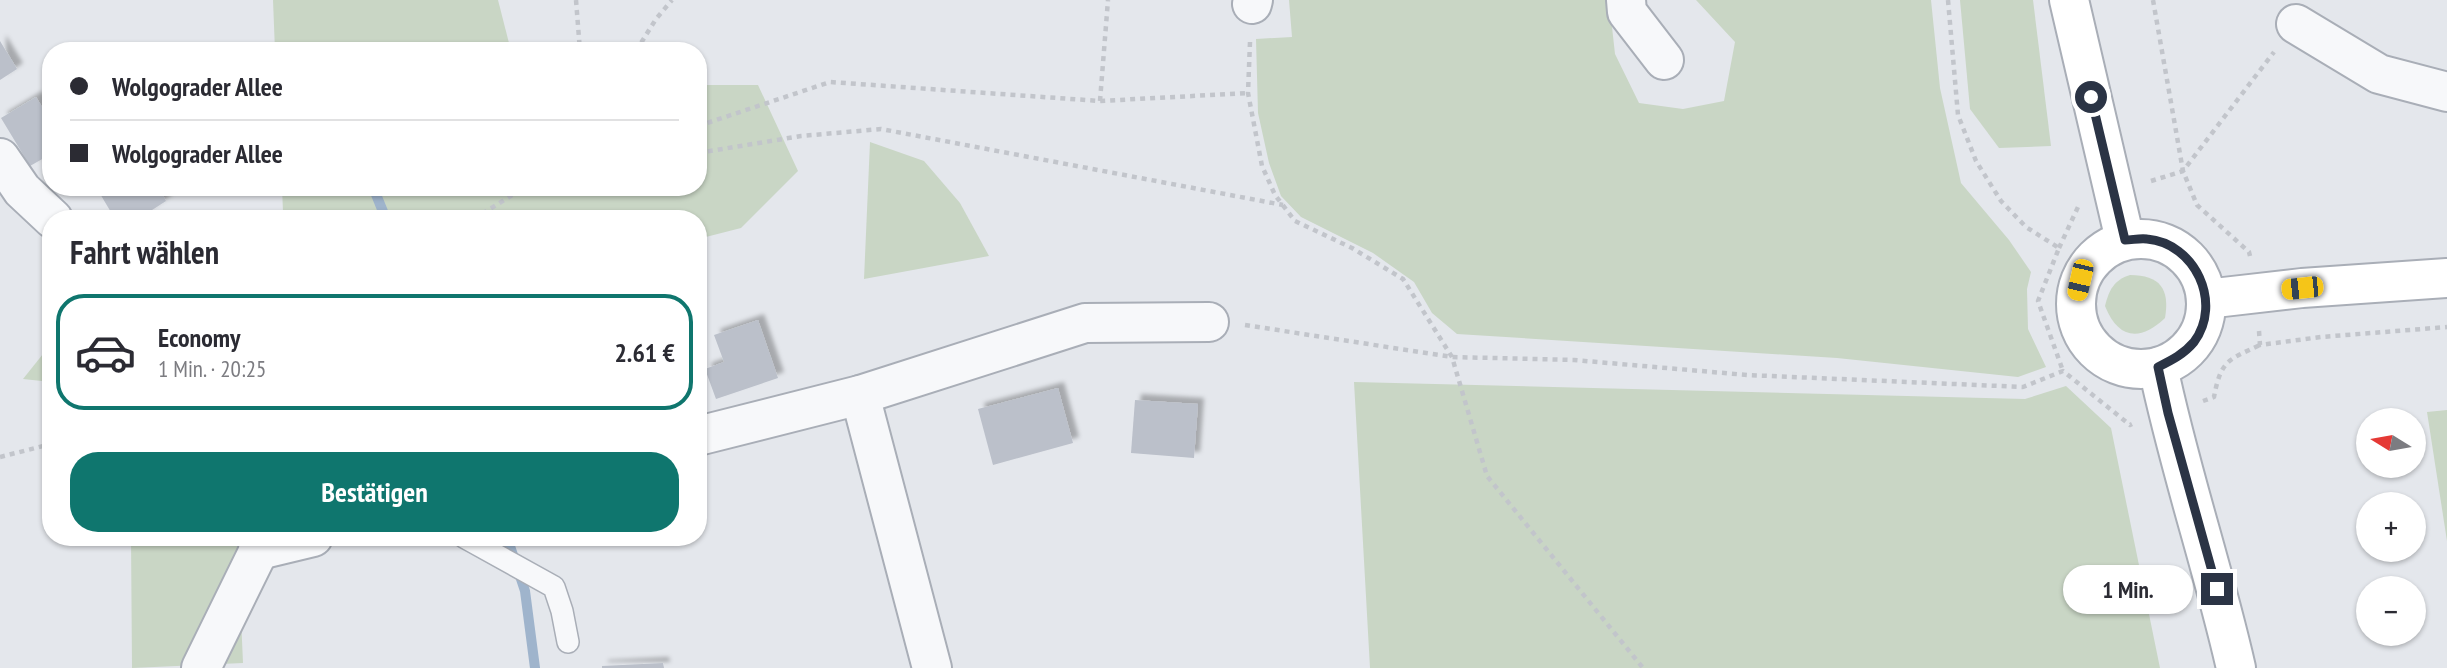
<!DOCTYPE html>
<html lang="de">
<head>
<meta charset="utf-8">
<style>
  :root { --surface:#fff; --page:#f7f7f7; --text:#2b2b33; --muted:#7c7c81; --line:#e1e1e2; --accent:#0f766e }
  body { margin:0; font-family:"PT Sans Narrow",sans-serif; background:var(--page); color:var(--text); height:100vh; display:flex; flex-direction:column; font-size:26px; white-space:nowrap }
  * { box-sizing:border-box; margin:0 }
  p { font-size:23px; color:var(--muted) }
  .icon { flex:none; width:38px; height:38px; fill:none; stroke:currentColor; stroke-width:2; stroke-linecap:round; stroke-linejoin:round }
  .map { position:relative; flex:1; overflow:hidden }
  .sheet { position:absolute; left:42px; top:210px; width:665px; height:336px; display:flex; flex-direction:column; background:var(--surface); border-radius:28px; box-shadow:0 2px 5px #0004 }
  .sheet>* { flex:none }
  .banner { position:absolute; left:42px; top:42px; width:665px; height:154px; border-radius:28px; box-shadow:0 2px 5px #0004; display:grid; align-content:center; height:154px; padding:0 28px; background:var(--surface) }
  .needle { width:46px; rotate:281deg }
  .tools { position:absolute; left:2356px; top:408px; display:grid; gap:14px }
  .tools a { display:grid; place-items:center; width:70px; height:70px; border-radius:50%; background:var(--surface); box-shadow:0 2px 5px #0004; font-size:35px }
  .end { position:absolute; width:32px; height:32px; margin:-16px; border:9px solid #2b3445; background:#fff; box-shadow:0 0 0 4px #fff }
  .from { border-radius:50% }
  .bubble { position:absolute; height:49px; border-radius:24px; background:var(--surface); box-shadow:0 2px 5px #0004; font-size:23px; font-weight:800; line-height:49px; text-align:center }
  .car { position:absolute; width:21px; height:42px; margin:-21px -10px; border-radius:9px; box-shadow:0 0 5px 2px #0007; background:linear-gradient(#f5c518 24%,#345 0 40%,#f5c518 0 76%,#345 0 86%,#f5c518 0) }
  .banner b { display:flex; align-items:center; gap:24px; height:66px; font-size:26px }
  .banner b+b { border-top:2px solid var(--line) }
  .banner i { width:18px; height:18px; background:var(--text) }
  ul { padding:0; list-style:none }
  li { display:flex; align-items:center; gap:21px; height:116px; margin:0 14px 10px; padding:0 14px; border:4px solid transparent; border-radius:28px }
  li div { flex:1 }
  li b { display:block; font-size:26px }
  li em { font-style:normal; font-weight:800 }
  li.current { border-color:var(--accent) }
  li>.icon { width:63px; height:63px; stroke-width:1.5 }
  h2 { padding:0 28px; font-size:32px; line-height:84px }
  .primary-button { display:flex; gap:14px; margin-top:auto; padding:14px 28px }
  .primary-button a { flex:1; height:80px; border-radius:28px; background:var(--accent); color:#fff; font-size:28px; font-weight:800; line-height:80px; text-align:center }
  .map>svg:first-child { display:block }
</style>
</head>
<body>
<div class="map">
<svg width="2447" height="668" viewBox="0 0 2447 668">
  <defs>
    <filter id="shadow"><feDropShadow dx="6" dy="-6" stdDeviation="2" flood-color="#0004"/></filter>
  </defs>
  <rect width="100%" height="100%" fill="#e4e7ec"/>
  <g fill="#c9d6c5">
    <path d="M273,0H498L511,51H275Z"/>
    <path d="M1289,0H1609L1615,54L1639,103L1683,109L1724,101L1735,42L1696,0H1931L1940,88L1961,183L2009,240L2031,272L2027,289L2028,329L2046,367L2018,377L1837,358L1457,334L1432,313L1414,282L1373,253L1301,217L1281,196L1269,163L1258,113L1256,39L1292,37Z"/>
    <path d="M1960,0H2033L2051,146L1999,148L1970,109Z"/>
    <path d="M698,85H758L798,171L741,228L698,239V219H256L283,212L282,187H698Z"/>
    <path d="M870,142L924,161L960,203L989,256L864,279Z"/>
    <path d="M2130,275C2160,275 2170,289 2165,318C2140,342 2118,339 2105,306C2109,290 2114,280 2130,275Z"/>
    <path d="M51,344V382L23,379Z"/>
    <path d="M1354,382L2025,399L2066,386L2111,428L2160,668H1370Z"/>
    <path d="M2447,410V541L2427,412Z"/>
    <path d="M131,537H305L239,572L243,663L132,668Z"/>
  </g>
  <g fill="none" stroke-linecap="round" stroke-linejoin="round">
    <g stroke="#9fb4cc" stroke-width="10">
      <path d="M373,187L386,219"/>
      <path d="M507,537L525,591L535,668"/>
    </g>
  </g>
  <g fill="#bbc0ca" filter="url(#shadow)">
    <path d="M0,41L17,69L0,80Z"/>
    <path d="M36,97L51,122V154L30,166L1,118Z"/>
    <path d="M96,187H158L166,201L138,219H115Z"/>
    <path d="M758,320L778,378L716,399L705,369L724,362L714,335Z"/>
    <path d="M1058,388L1073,443L993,465L978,409Z"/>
    <path d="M1135,400L1198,404L1194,458L1131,453Z"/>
    <path d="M663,663L664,668H602V666Z"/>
  </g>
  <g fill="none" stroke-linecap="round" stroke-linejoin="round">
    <g stroke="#a9aeb7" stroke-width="24">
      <path id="lane" d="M464,537L554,587L562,611L568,642"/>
    </g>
    <g stroke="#a9aeb7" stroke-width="42">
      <g id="street">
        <path d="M1626,0L1627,12L1664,60"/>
        <path d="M1252,4L1253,0"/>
        <path d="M2296,24L2379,74L2447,92"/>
        <path d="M0,158L22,190L53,219"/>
        <path d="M860,395L932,668"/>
        <path d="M698,436L860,395L1085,323L1209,322"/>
        <path d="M259,550L313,537"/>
        <path d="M201,668L259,550L257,537"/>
      </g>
    </g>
    <g stroke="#a9aeb7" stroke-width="42">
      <g id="secondary">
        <path d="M2069,0L2125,240"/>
        <circle cx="2141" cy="304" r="65"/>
        <path d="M2206,299L2302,288L2447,278"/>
        <path d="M2158,367C2179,468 2213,567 2236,668"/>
      </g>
    </g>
    <g stroke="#c2c5cb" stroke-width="4.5" stroke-dasharray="5 5" stroke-linecap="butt">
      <path d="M576,0L580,51"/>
      <path d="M1948,0L1958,115L1976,161L2001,201L2026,227L2059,248L2038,301L2063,371"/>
      <path d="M2153,0L2183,171L2197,205L2249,252L2250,256"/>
      <path d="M1250,42L1248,93L1262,166L1275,195L1295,221L1352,248L1403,279L1452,357L1487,476L1643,668"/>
      <path d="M636,51L656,19L672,0"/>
      <path d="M1100,101L1108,0"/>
      <path d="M698,126L830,82L1100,101L1248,93"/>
      <path d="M698,153L801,136L881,129L1283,205"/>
      <path d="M2151,181L2183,171L2274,52"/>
      <path d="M474,219L525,187"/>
      <path d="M2059,248L2078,207"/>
      <path d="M1245,325L1452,357L1574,360L1747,375L2023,387L2063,371L2130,425L2132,424"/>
      <path d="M2259,331L2260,345L2321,337L2447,327"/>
      <path d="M2203,401L2214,397C2221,360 2228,360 2260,345"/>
      <path d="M0,457L51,444"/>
    </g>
    <use href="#lane" stroke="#f7f8fa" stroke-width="21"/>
    <use href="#street" stroke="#f7f8fa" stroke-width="38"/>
    <use href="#secondary" stroke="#fff" stroke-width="38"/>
  </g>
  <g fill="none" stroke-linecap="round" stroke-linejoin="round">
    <path stroke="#2b3445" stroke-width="9" d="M2091,97L2125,240C2132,240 2140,238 2147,239C2195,243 2223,303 2194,342C2184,354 2172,360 2158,367L2168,413L2217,589"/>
  </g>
</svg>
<div class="tools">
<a><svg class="needle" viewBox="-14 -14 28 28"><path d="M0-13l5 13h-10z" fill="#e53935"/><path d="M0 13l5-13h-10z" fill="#7c7c81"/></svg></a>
<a>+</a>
<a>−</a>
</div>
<i class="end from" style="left:2091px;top:97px"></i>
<i class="end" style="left:2217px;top:589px"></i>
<div class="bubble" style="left:2063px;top:565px;width:130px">1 Min.</div>
<i class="car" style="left:2080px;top:280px;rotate:193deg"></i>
<i class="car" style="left:2302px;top:288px;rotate:264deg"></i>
<div class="banner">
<b><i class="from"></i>Wolgograder Allee</b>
<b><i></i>Wolgograder Allee</b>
</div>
<section class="sheet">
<h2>Fahrt wählen</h2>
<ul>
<li class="current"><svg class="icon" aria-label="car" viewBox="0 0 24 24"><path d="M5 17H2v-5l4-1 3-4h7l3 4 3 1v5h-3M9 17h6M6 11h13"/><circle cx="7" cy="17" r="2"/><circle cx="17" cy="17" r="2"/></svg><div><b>Economy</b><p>1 Min. · 20:25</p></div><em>2.61 €</em></li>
</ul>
<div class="primary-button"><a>Bestätigen</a></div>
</section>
</div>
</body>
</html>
